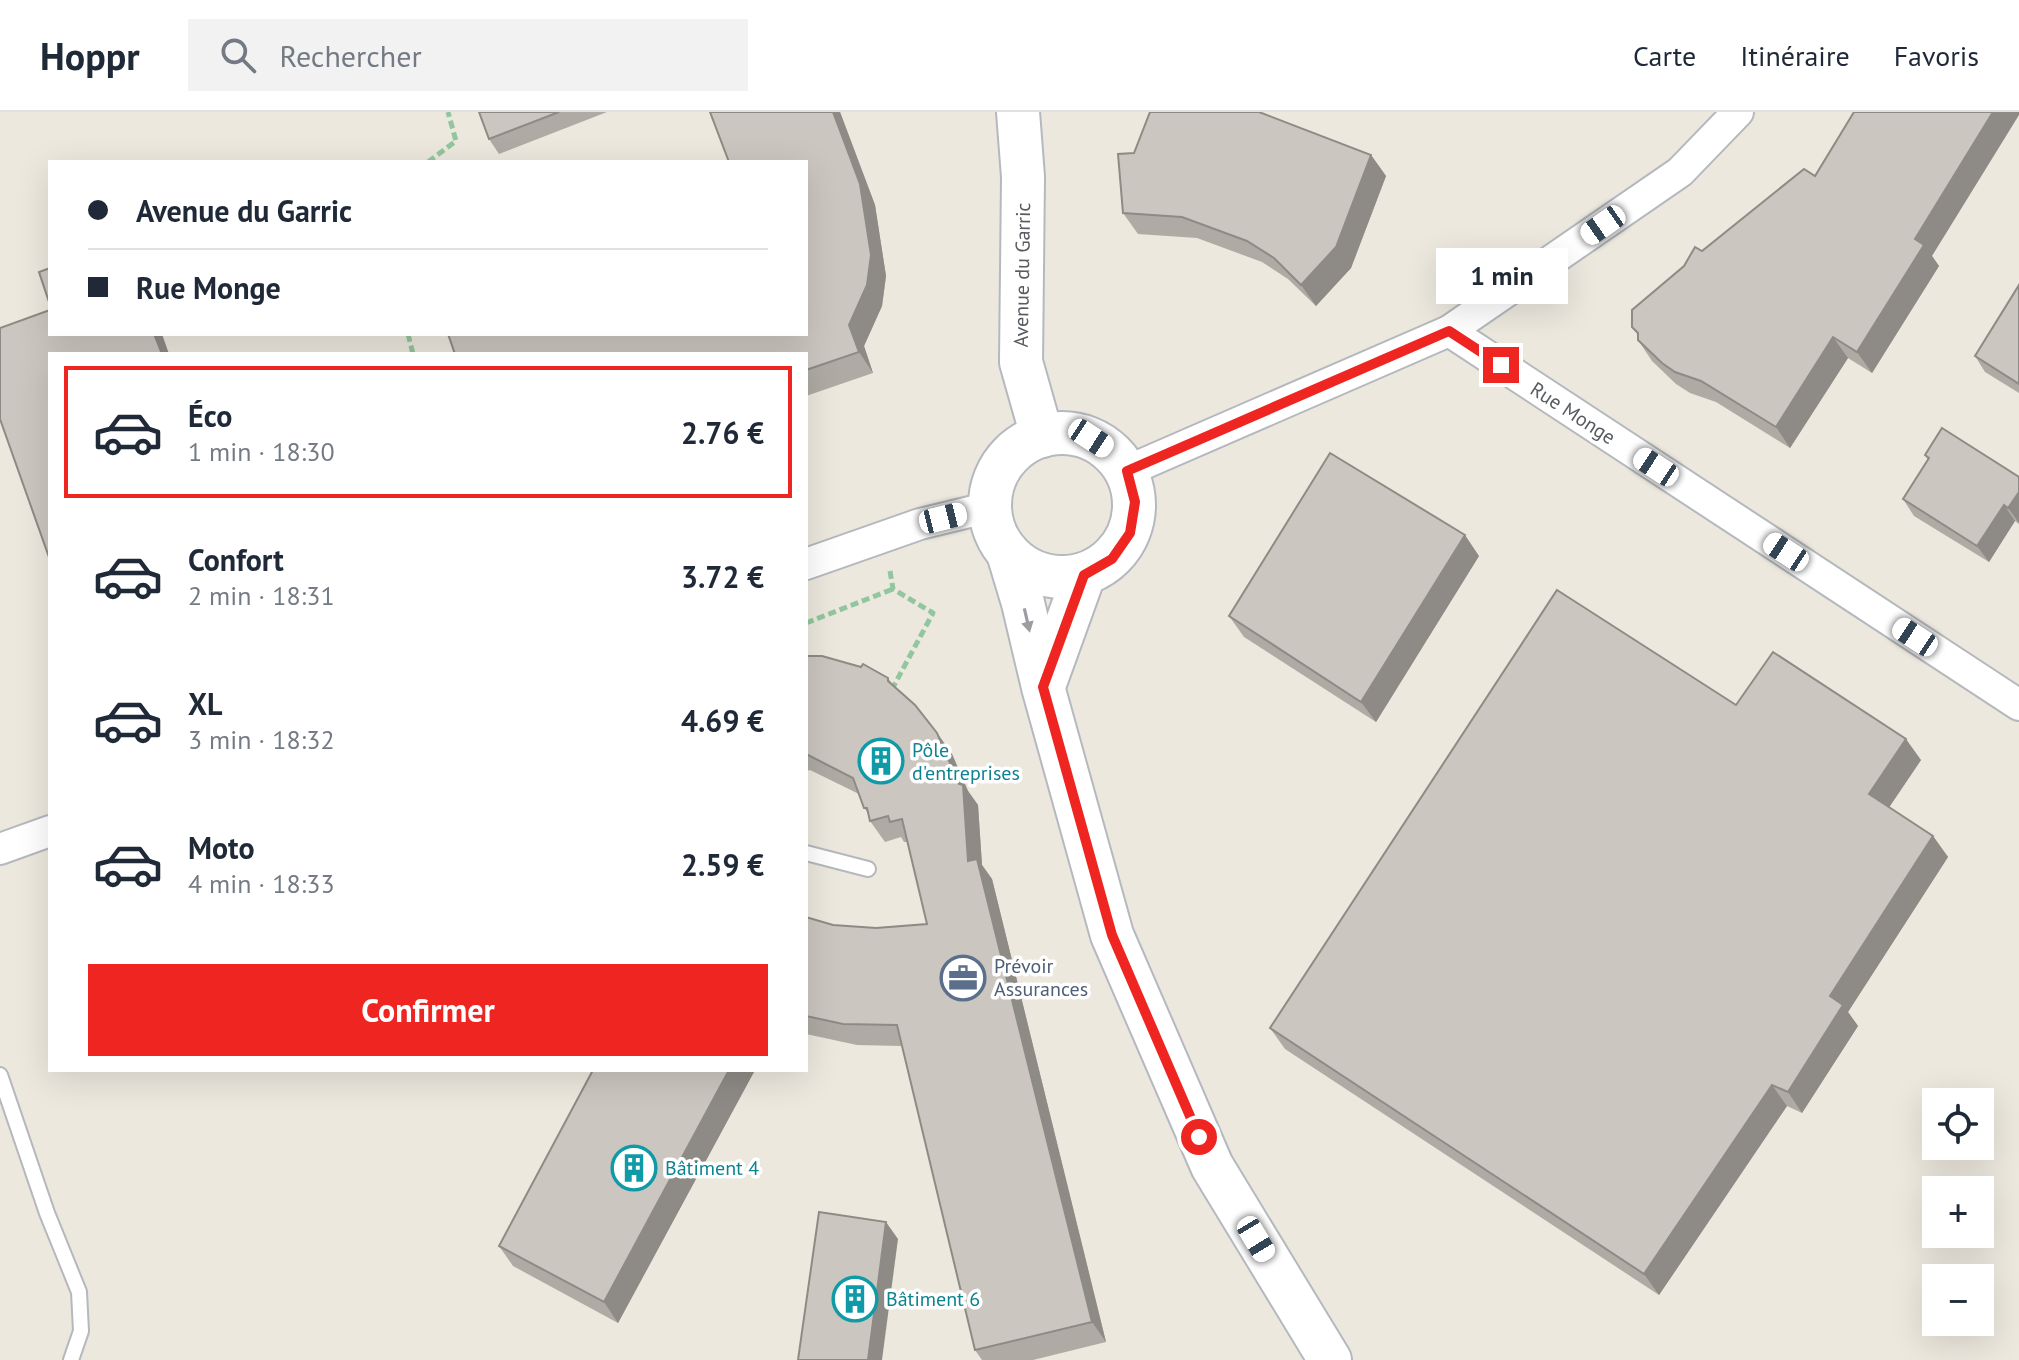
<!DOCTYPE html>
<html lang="fr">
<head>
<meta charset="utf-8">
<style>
  :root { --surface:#fff; --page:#f2f2f3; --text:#1f2937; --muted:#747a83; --line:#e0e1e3; --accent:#ef2521 }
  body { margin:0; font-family:"PT Sans",sans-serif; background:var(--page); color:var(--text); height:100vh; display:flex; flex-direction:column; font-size:30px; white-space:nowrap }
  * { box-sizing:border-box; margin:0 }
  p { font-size:26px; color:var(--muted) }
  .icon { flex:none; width:44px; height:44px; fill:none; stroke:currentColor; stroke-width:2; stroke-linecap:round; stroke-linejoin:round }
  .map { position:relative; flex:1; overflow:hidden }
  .panel { position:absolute; left:48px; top:240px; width:760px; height:720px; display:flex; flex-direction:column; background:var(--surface); border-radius:0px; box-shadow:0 8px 32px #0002 }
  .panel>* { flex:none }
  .hud { position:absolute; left:48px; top:48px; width:760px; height:176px; border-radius:0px; box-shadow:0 8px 32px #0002; display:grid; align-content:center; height:176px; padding:0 40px; background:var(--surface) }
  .buttons { position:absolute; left:1922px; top:976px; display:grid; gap:16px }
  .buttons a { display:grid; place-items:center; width:72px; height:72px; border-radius:0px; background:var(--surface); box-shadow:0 8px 32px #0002; font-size:40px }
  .end { position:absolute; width:36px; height:36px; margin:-18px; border:10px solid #ef2521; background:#fff; box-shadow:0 0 0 4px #fff }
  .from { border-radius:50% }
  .bubble { position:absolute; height:56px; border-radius:0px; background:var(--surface); box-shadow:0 8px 32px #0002; font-size:26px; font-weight:700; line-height:56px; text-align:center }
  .car { position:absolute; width:24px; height:48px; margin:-24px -12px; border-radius:10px; box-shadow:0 0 6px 2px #0007; background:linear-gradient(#fff 24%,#345 0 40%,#fff 0 76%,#345 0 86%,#fff 0) }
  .hud b { display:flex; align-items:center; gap:28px; height:76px; font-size:30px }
  .hud b+b { border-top:2px solid var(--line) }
  .hud i { width:20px; height:20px; background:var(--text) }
  ul { padding:14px 0 0; list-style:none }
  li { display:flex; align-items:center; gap:24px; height:132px; margin:0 16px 12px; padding:0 24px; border:4px solid transparent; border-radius:0px }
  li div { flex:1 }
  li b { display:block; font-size:30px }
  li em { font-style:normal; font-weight:700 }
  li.active { border-color:var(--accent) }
  li>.icon { width:72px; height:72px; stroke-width:1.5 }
  .cta { display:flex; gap:16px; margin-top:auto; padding:16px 40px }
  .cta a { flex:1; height:92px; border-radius:0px; background:var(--accent); color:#fff; font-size:32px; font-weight:700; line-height:92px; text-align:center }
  header { display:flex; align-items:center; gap:48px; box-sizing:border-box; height:112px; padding:0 40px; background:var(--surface); border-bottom:2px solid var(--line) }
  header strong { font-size:38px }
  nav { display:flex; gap:44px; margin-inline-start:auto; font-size:28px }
  .search { width:560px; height:72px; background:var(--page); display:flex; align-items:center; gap:20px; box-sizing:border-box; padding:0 28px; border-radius:0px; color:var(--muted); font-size:30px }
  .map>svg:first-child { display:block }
</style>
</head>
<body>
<header>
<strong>Hoppr</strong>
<div class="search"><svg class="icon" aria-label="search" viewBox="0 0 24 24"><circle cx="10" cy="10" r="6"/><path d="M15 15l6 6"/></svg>Rechercher</div>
<nav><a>Carte</a><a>Itinéraire</a><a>Favoris</a></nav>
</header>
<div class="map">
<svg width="2019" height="1248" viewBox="0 0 2019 1248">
  <rect width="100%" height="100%" fill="#ece8de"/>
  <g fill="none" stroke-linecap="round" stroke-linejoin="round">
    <g stroke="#b5b8bc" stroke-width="18">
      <g id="lane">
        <path d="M806,741L868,757"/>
        <path d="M0,963L47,1101L79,1180L81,1219L71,1248"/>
      </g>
    </g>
    <g stroke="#b5b8bc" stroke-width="34">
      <g id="street">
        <path d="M1449,219L2019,593"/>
        <path d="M1127,359L1449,219L1680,60L1738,0"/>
        <path d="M806,452L920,412L990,395"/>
        <path d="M0,737L50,719"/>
      </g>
    </g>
    <g stroke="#b5b9bf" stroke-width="46">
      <g id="secondary">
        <path d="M1018,0L1023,65L1021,250L1042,324"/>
        <circle cx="1062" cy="393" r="72"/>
        <path d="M1008,441L1023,491L1043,575L1112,823L1212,1054L1330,1248"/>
        <path d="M1044,574L1084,463"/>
      </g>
    </g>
    <g stroke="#92c69e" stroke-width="5" stroke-dasharray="8 4" stroke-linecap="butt">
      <path d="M428,50L456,29L448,0"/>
      <path d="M408,222L413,242"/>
      <path d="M890,459L893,477L933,501L891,579"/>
      <path d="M806,511L893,477"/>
    </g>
    <use href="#lane" stroke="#fff" stroke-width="14"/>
    <use href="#street" stroke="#fff" stroke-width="30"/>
    <use href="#secondary" stroke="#fff" stroke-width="42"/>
  </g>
  <g fill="#afaaa4">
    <path d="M479,0H607L499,42L489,27Z"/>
    <path d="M710,0H840L875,93L886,164L882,194L864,234L873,261L806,284V222Z"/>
    <path d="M1371,43L1386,64L1351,156L1316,194L1288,167L1262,150L1197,126L1138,122L1123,101Z"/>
    <path d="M1702,139L1932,144L1939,154L1872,261L1848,246L1790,336L1716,290L1690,281L1676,272L1652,249L1638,228V223L1632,215Z"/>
    <path d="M2019,173V281L1985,260L1975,244Z"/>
    <path d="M1925,343L2019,365V412L2015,409L1989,450L1914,404L1903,387L1928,348Z"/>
    <path d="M1479,444L1376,610L1244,525L1229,504Z"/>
    <path d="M806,544L888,566L895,576L937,621L952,642L968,679L978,693L982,753L992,767L1106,1230L1033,1248H982L975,1238L902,934L857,933L806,922V805L833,813L876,816L927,812L907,730H904L901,725L885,730L870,709L869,702L864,696L859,682L810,658L806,659Z"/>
    <path d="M1736,593L1921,648L1889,695L1933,724L1948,745L1848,900L1858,914L1802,1001L1787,994L1659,1183L1285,937L1270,916Z"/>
    <path d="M593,958H755L618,1211L513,1154L499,1134Z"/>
  </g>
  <g fill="#8e8b86">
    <path d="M833,0H840L875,93L886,164L882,194L864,234L873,261L859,240L849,213Z"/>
    <path d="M1993,0H2019V3L1932,144L1939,154L1872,261L1857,240L1915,127Z"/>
    <path d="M1371,43L1386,64L1351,156L1316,194L1301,173Z"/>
    <path d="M154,222H162L169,242H162Z"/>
    <path d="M1833,225L1848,246L1790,336L1776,315Z"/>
    <path d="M2019,380V411L2008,396Z"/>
    <path d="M2004,393L2015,409L1989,450L1977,434Z"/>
    <path d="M1465,423L1479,444L1376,610L1361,590Z"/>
    <path d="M937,621L952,642L968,679L978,693L982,753L992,767L1106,1230L1092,1210L968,749L959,672Z"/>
    <path d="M1906,627L1921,648L1884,703L1869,682Z"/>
    <path d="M1933,724L1948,745L1848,900L1858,914L1802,1001L1788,980L1830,884Z"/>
    <path d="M729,958H755L618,1211L604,1190Z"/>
    <path d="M1772,973L1787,994L1659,1183L1644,1162Z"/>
    <path d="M886,1110L898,1127L882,1248H868Z"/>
  </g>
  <g fill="#cbc6bf" stroke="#8e8b86" stroke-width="2">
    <path d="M479,0H559L489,27Z"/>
    <path d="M710,0H833L860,72L871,143L867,173L849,213L859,240L806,258V242H455L448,222H806V50H729Z"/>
    <path d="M1150,0H1259L1371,43L1336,135L1301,173L1274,146L1247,129L1182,105L1123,101L1118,42L1134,41Z"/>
    <path d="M1854,0H1993L1915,127L1924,133L1857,240L1833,225L1776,315L1701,269L1675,260L1662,251L1638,228V221L1632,215V198L1684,154L1695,135L1702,139L1804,57L1815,64Z"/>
    <path d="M50,156V193L39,160Z"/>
    <path d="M2019,173V272L1975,244Z"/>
    <path d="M50,198V222H154L162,242H50V448L0,307V216Z"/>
    <path d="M1942,316L2019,365V380L2008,396L2004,393L1977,434L1903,387L1929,346L1925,343Z"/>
    <path d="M1330,341L1465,423L1361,590L1229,504Z"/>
    <path d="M1557,478L1736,593L1773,540L1906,627L1869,682L1933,724L1830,884L1843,893L1788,980L1772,973L1644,1162L1270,916Z"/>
    <path d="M806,544H822L861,555L863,552L888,566V569L915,593L937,621L959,672L963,673L968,749L977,747L1092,1210L975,1238L897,913L843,912L806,904V805L833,813L876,816L927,812L902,707L890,710L888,704L870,709L867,696H864L853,666L806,642Z"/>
    <path d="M593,958H729L604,1190L499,1134Z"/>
    <path d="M819,1100L886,1110L868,1248H798Z"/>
  </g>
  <defs><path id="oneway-solid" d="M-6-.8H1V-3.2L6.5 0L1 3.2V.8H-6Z" transform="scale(2)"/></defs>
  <use fill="#9b9da0" href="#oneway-solid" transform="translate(1027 508) rotate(77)"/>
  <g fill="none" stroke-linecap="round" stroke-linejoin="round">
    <path stroke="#ef2521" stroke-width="10" d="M1199,1025L1112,823L1043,575L1084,463L1112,447L1130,421L1135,390L1127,359L1449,219L1501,253"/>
  </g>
  <defs>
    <g id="building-ring" transform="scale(2.3)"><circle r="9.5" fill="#fff" stroke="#0f9aa8" stroke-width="1.5"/><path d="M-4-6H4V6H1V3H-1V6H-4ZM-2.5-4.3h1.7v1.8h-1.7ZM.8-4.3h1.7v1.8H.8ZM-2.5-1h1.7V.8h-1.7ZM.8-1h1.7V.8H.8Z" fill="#0f9aa8"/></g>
    <g id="office-ring" transform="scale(2.3)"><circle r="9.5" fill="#fff" stroke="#5c6f8a" stroke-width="1.5"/><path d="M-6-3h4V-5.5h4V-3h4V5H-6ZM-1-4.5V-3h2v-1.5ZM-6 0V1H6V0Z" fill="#5c6f8a"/></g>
  </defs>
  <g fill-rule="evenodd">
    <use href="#building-ring" x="881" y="649"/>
    <use href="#office-ring" x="963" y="866"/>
    <use href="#building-ring" x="634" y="1056"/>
    <use href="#building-ring" x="855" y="1187"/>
  </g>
  <g text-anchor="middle" stroke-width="7" stroke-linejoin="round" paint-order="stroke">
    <g font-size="20" fill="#585c60" stroke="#fff">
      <text transform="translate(1022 163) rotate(-89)" y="7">Avenue du Garric</text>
      <text transform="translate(1573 301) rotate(33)" y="7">Rue Monge</text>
    </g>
    <g font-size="20" fill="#0d838f" stroke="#fff" text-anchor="start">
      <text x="912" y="645">Pôle<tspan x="912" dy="23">d'entreprises</tspan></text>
      <text x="665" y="1063">Bâtiment 4</text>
      <text x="886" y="1194">Bâtiment 6</text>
    </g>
    <g font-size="20" fill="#4e5e75" stroke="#fff" text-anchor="start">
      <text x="994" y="861">Prévoir<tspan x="994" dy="23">Assurances</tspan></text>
    </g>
  </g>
</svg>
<div class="buttons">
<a><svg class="icon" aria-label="locate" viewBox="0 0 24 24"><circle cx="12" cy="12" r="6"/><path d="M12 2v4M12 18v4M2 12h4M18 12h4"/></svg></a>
<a>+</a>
<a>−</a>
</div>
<i class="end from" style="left:1199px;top:1025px"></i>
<i class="end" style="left:1501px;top:253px"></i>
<div class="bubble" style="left:1436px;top:136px;width:132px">1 min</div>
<i class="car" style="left:1603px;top:113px;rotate:235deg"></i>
<i class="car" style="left:1091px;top:326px;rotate:123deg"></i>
<i class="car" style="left:1656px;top:355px;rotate:303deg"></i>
<i class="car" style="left:943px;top:406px;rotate:76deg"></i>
<i class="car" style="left:1786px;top:440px;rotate:303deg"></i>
<i class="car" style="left:1915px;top:525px;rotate:303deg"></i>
<i class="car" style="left:1256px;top:1127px;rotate:149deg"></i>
<div class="hud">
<b><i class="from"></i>Avenue du Garric</b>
<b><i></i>Rue Monge</b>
</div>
<section class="panel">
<ul>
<li class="active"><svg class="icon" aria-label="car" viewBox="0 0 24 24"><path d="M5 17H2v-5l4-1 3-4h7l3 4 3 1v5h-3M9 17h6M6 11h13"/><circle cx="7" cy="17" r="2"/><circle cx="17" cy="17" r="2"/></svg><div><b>Éco</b><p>1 min · 18:30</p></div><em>2.76 €</em></li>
<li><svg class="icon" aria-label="car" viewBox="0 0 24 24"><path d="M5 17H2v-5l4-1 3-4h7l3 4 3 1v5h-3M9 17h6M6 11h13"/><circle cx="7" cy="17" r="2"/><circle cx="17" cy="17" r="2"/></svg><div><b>Confort</b><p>2 min · 18:31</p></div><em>3.72 €</em></li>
<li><svg class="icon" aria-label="car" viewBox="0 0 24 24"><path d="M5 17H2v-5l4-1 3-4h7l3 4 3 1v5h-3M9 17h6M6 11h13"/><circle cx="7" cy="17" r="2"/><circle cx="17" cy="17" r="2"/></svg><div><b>XL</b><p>3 min · 18:32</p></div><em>4.69 €</em></li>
<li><svg class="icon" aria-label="car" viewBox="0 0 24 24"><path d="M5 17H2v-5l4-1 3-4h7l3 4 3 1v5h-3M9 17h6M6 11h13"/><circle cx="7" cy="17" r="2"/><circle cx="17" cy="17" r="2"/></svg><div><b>Moto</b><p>4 min · 18:33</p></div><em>2.59 €</em></li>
</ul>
<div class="cta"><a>Confirmer</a></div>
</section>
</div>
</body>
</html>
